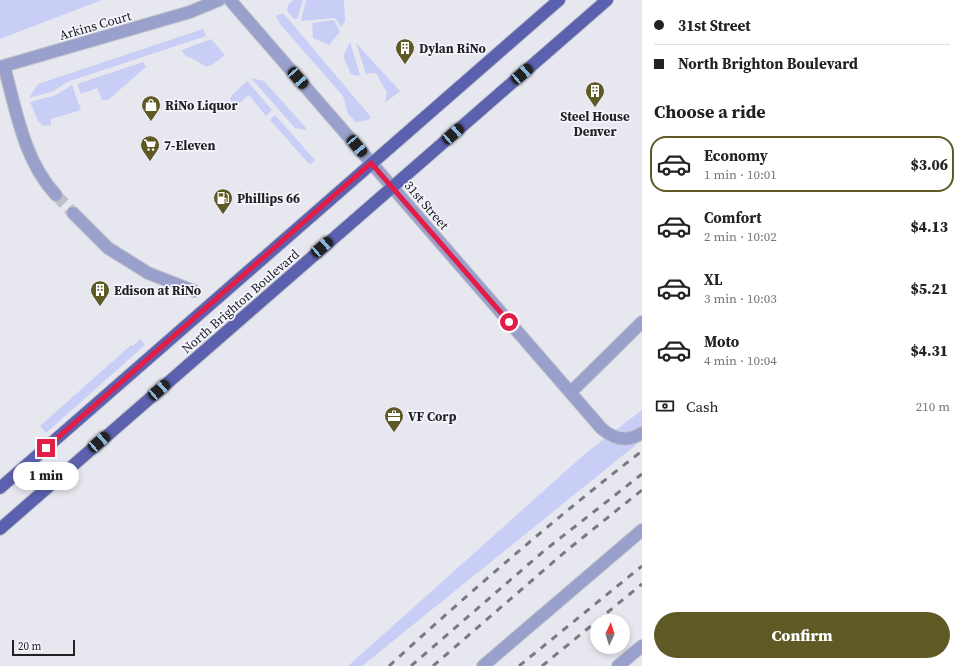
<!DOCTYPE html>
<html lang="en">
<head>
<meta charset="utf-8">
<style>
  :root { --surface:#fff; --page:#f2f2f2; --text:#222; --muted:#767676; --line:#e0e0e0; --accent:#5e5925 }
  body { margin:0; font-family:"Source Serif 4",serif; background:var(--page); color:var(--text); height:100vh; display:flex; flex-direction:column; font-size:15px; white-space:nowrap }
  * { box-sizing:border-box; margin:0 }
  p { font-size:13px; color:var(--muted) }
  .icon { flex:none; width:22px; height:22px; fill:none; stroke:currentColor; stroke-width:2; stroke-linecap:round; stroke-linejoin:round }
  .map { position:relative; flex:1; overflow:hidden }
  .side { display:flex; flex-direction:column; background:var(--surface); width:320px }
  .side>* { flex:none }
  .banner { display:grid; align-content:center; height:88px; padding:0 12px; background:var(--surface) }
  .needle { width:26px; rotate:4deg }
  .buttons { position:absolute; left:590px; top:614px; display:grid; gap:8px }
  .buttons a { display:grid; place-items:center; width:40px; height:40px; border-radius:50%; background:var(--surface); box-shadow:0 2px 6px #0003; font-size:20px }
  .scale { position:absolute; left:12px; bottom:10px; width:63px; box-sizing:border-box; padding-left:4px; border:2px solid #212124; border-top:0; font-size:11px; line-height:14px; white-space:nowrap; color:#212124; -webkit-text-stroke:3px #f4f5fd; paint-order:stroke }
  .end { position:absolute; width:18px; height:18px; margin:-9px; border:5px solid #e11d48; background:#fff; box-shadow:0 0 0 2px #fff }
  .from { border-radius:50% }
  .bubble { position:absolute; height:28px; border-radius:14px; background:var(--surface); box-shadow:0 2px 6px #0003; font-size:13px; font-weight:800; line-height:28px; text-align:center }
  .car { position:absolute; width:12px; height:24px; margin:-12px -6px; border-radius:5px; box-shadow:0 0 3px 1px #0007; background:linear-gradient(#222 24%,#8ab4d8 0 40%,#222 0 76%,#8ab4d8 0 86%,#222 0) }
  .banner b { display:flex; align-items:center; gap:14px; height:38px; font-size:15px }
  .banner b+b { border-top:1px solid var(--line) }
  .banner i { width:10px; height:10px; background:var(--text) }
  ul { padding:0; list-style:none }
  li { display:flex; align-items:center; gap:12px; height:56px; margin:0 8px 6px; padding:0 4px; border:2px solid transparent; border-radius:16px }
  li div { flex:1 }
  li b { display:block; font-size:15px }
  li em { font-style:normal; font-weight:800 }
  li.selected { border-color:var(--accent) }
  li>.icon { width:36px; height:36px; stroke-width:1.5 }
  h2 { padding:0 12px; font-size:18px; line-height:48px }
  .pay { display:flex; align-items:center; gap:10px; height:44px; padding:0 12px; font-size:15px }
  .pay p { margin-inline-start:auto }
  .button { display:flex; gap:8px; margin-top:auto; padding:8px 12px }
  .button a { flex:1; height:46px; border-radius:24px; background:var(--accent); color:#fff; font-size:16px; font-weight:800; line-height:46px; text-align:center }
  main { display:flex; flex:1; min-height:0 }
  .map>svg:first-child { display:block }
</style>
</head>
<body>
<main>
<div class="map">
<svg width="642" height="666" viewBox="0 0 642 666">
  <rect width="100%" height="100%" fill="#e7e8ef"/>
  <g fill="#c8cef6">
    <path d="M0,0H102L0,39Z"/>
    <path d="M293,0H303L297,19H294L287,11L288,5Z"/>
    <path d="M306,0H344L345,21L341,27L335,18L301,21Z"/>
    <path d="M283,13L371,117L368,120L356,122L348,114L343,96L280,24L276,16Z"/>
    <path d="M334,20L340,32L329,45L313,38L312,23Z"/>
    <path d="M203,29L206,36L67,82L54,91L29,98L38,84Z"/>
    <path d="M211,39L225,55C201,75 209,63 185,56L182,50Z"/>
    <path d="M350,42L360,75L356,76L351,74L343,56Z"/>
    <path d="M356,43L400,91L385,103L387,93L376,73L366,74Z"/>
    <path d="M143,62L146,67L108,100H102L97,88L81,94L77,84Z"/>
    <path d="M251,78L264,81L306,128L305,130L295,128Z"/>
    <path d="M247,81L272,110L266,116L249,95L238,104L234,105L230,99L232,95Z"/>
    <path d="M72,85L81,110L51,119V125L43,126L38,121L30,102L56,95Z"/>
    <path d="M275,115L315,160L310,165L270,120Z"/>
    <path d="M140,339L145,345L46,433L40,426L131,345L133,346Z"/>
    <path d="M642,410V440L362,666H348L587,452Z"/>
  </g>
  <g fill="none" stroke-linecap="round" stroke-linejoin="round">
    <path stroke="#bfc0c6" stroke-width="12" stroke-dasharray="12 6" stroke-linecap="butt" d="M56,195L73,213"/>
    <g stroke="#c3c4ca" stroke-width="14">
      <g id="minor">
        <path d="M230,0L602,429C615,440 628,442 642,433"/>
        <path d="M4,66C16,110 24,161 56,195"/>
        <path d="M0,67L190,12L219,0"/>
        <path d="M73,213L108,248L148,273L194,291"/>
        <path d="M571,392L642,322"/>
        <path d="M483,666L642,530"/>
        <path d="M618,666L642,646"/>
      </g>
    </g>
    <g stroke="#c3c4ca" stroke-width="14">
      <g id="major">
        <path d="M0,488L559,0"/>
        <path d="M0,529L607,0"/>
      </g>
    </g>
    <use href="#minor" stroke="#9aa0cc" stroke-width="12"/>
    <use href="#major" stroke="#5c61af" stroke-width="12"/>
    <g stroke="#797a7f" stroke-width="3" stroke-dasharray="7 7" stroke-linecap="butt">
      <path d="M389,666C471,591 554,519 642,451"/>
      <path d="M411,666L545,550L642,474"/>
      <path d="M433,666L566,551L642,490"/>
      <path d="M519,666L642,566"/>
      <path d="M542,666L642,584"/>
    </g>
  </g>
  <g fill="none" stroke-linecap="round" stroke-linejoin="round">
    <path stroke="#e11d48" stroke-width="5" d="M46,448L371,163L509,322"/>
  </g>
  <defs>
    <g id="building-pin" transform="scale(1)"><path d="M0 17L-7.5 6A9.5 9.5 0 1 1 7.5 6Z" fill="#5e5925" stroke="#f4f5fd"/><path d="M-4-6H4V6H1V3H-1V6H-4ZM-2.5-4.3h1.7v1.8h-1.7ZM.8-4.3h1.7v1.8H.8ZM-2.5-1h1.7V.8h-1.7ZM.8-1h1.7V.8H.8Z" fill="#fff"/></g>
    <g id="shop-pin" transform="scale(1)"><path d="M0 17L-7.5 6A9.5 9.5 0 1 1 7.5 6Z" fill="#5e5925" stroke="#f4f5fd"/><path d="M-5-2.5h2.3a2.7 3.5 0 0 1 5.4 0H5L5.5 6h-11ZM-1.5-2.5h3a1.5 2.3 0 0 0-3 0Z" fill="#fff"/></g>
    <g id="supermarket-pin" transform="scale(1)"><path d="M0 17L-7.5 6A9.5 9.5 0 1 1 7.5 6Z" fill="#5e5925" stroke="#f4f5fd"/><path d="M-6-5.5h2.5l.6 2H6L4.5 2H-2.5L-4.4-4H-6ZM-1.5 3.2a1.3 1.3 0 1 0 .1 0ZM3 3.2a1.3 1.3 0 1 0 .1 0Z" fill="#fff"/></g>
    <g id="fuel-pin" transform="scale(1)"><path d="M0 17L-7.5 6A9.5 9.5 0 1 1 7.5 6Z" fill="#5e5925" stroke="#f4f5fd"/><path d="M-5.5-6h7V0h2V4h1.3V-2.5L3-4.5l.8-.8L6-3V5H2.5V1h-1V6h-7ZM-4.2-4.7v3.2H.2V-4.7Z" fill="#fff"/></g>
    <g id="office-pin" transform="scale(1)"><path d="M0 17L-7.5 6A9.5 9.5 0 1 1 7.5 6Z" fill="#5e5925" stroke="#f4f5fd"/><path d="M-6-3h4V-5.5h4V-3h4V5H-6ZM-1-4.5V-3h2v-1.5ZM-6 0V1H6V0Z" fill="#fff"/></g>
  </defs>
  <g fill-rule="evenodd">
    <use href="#building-pin" x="405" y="48"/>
    <use href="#building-pin" x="595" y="91"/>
    <use href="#shop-pin" x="151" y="105"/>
    <use href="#supermarket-pin" x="150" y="145"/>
    <use href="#fuel-pin" x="223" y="198"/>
    <use href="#building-pin" x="100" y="290"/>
    <use href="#office-pin" x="394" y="416"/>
  </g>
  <g text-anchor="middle" stroke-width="3.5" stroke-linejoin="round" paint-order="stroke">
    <g font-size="13" fill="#212124" stroke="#f4f5fd">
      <text transform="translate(95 25) rotate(-16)" y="5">Arkins Court</text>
      <text transform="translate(427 205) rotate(49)" y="5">31st Street</text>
      <text transform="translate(240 301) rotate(-41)" y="5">North Brighton Boulevard</text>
    </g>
    <g font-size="13" font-weight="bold" fill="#212124" stroke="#f4f5fd" text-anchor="start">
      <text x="419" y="53">Dylan RiNo</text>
      <text x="165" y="110">RiNo Liquor</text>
      <text x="595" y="121" text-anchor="middle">Steel House<tspan x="595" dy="15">Denver</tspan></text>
      <text x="164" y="150">7-Eleven</text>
      <text x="237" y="203">Phillips 66</text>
      <text x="114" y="295">Edison at RiNo</text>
      <text x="408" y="421">VF Corp</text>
    </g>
  </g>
</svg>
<div class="buttons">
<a><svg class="needle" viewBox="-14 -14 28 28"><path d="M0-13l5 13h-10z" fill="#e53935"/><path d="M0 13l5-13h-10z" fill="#767676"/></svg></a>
</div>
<div class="scale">20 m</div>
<i class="end from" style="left:509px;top:322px"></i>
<i class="end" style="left:46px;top:448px"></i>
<div class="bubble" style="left:13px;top:462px;width:66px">1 min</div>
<i class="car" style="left:522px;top:74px;rotate:49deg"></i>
<i class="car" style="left:298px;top:78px;rotate:139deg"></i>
<i class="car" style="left:453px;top:134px;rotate:49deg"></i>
<i class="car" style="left:357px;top:146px;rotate:140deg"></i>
<i class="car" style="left:322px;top:247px;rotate:49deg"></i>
<i class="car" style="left:159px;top:390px;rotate:49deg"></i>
<i class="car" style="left:99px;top:442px;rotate:49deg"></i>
</div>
<section class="side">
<div class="banner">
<b><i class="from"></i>31st Street</b>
<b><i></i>North Brighton Boulevard</b>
</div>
<h2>Choose a ride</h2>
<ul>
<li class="selected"><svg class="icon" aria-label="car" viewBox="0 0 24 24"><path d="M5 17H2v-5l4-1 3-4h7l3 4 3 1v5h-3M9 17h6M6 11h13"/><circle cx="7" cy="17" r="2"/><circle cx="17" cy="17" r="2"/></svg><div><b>Economy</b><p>1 min · 10:01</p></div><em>$3.06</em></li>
<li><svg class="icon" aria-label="car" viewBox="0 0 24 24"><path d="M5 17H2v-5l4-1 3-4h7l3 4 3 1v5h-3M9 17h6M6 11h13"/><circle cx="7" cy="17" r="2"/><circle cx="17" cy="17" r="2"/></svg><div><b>Comfort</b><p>2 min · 10:02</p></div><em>$4.13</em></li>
<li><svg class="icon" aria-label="car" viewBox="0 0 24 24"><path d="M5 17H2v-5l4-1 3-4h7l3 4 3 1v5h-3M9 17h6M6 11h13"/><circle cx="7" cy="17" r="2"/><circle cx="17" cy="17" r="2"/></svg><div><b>XL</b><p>3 min · 10:03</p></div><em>$5.21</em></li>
<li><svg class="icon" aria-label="car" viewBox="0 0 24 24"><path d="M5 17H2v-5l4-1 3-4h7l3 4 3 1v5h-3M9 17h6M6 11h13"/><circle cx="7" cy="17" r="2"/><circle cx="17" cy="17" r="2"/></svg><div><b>Moto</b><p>4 min · 10:04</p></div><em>$4.31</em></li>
</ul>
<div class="pay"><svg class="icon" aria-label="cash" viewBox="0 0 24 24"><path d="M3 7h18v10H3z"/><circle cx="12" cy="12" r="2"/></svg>Cash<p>210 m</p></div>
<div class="button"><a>Confirm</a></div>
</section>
</main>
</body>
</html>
